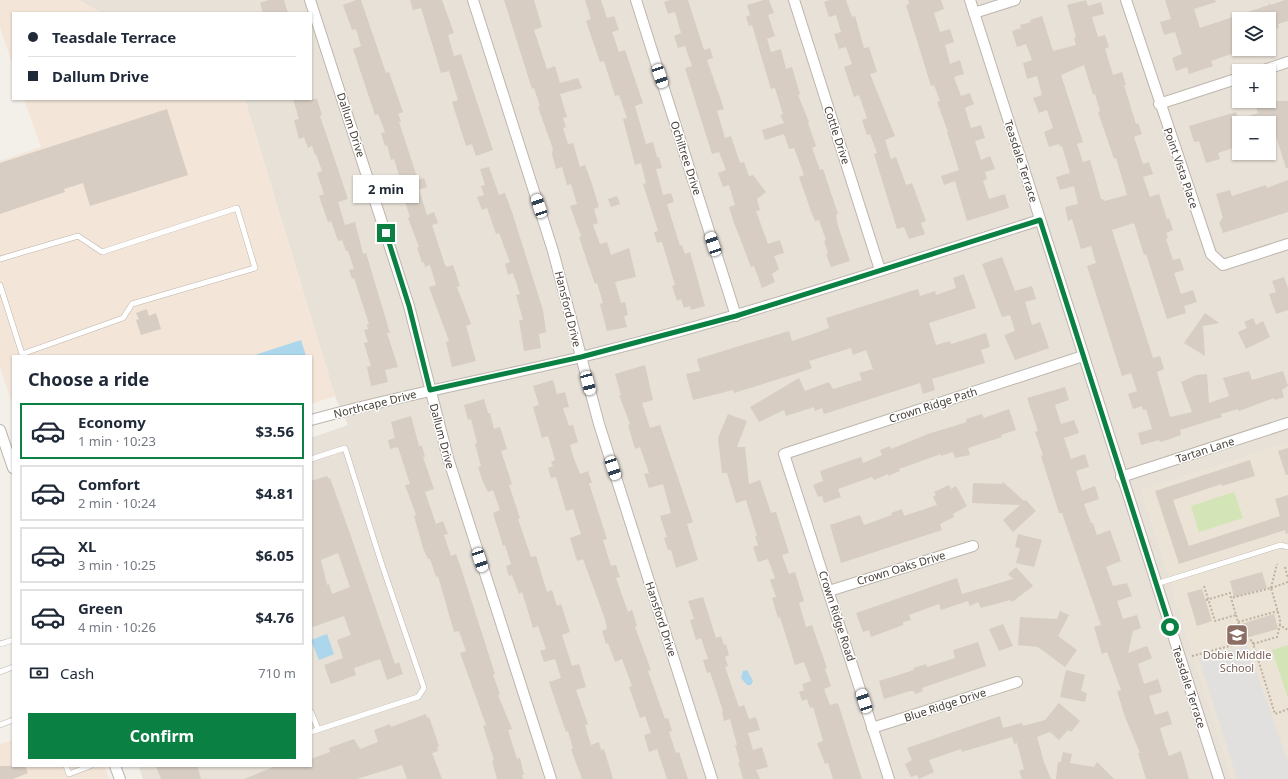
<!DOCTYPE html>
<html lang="en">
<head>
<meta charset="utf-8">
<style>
  :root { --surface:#fff; --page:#f6f6f7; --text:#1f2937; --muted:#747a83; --line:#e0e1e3; --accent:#0b8043 }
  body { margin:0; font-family:"Noto Sans",sans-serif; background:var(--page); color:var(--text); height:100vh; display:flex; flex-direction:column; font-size:15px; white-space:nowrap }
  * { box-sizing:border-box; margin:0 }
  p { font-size:13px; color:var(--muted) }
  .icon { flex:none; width:22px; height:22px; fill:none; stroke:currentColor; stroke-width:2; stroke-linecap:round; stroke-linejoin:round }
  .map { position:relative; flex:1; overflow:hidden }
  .panel { position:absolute; left:12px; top:355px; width:300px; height:412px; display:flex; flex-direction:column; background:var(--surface); border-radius:0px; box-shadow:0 1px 3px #0004 }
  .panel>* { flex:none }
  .banner { position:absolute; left:12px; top:12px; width:300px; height:88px; border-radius:0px; box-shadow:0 1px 3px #0004; display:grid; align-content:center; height:88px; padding:0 16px; background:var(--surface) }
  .fabs { position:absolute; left:1232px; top:12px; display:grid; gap:8px }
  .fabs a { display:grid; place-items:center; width:44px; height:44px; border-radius:0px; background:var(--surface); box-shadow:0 1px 3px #0004; font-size:20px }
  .end { position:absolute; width:18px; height:18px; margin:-9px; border:5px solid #0b8043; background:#fff; box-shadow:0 0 0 2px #fff }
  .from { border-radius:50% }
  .bubble { position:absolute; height:28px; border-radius:0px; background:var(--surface); box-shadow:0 1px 3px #0004; font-size:13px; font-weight:700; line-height:28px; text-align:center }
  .car { position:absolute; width:12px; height:24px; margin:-12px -6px; border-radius:5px; box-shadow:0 0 3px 1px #0007; background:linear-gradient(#fff 24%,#345 0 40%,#fff 0 76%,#345 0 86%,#fff 0) }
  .banner b { display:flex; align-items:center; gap:14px; height:38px; font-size:15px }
  .banner b+b { border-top:1px solid var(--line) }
  .banner i { width:10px; height:10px; background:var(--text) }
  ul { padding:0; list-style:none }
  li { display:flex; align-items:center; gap:12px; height:56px; margin:0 8px 6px; padding:0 8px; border:2px solid var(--line); border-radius:0px }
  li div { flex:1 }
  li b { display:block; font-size:15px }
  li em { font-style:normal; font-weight:700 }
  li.selected { border-color:var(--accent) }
  li>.icon { width:36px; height:36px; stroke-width:1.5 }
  h2 { padding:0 16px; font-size:18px; line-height:48px }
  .pay { display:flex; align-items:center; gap:10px; height:44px; padding:0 16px; font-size:15px }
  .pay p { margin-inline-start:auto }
  .button { display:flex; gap:8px; margin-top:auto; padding:8px 16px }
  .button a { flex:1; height:46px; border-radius:0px; background:var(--accent); color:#fff; font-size:16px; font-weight:700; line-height:46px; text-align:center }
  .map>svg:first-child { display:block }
</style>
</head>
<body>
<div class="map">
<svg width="1288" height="779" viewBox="0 0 1288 779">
  <rect width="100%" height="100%" fill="#f3efe9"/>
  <path fill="#e7e1d8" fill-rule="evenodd" d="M79,0H1288V443L1142,490L1232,779H143L139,766H311V438L348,425L335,396L245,99H311V13H102ZM1239,19H1269V49H1239ZM1239,71H1269V101H1239ZM1239,123H1269V153H1239Z"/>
  <g fill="#f3e5d7">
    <path d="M0,0H79L102,13H13V66L0,27Z"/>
    <path d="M24,99H245L335,396L311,404V356H13V406L0,367V161L41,147Z"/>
    <path d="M13,740V766H105L109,779H0V744Z"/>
  </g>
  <path fill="#ebe3d5" d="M1288,443V779H1232L1142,490Z"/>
  <g fill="#d3e4b6">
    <path d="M1234,492L1243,518L1199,532L1191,506Z"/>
    <path d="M1288,645V698L1272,650Z"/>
  </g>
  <path fill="#e2e0de" d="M1247,645L1288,762V779H1237L1199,659Z"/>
  <g fill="#abd6eb">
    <path d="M301,340L306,356H252Z"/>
    <path d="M327,634L334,654L319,660L311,640Z"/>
    <path d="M747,670L753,681L751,685H747L741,678L743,671Z"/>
  </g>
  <g fill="#d7cdc3" fill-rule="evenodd">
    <path d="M269,0H284L288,13H263L260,3Z"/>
    <path d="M356,0H361L386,73L389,72L403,112L398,114L401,121L399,122L418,180L424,178L427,187L419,190L427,215L434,212L438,223L432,225L445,265L447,267L453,265L460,286L457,287L471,324L466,326L476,361L452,367L446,342L449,341L429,287L436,285L430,265L425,267L424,262L422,263L417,247H419L408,218L410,217L403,195L400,196L397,186L402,185L394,159L391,160L387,145L385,146L381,133L385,132L378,114L375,115L353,49L361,46L356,29L352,30L343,5Z"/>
    <path d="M410,0H442L454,33L448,35L454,56L461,54L493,150L476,156L472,144L466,146L452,102L458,100L449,71L441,73L421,8L413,10Z"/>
    <path d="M504,0H534L542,27L534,30L547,69L555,66L560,83L578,78L582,88L560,94L567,117L563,118L566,127L563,128L568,144L573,143L580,167L585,165L591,181L599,207L594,209L598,223L593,225L600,244L607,242L611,255L629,248L636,277L615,282L621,303L625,302L628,315L624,316L627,327L607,331L600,304L603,303L597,283L595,284L589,267L579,237L581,236L570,206L577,204L571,184L567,185L562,167L556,169L552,154L553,149L538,107L540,106L534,88L532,89Z"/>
    <path d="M585,0H601L607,18L614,16L619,30L612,32L619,52L625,50L643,103L635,106L646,144L653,142L657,157H659L662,168L656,169L663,195L671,193L674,202L667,204L680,246L682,245L685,254L690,252L705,306L691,310L690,306L684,308L681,299L677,301L672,286L675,285L662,242L657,243L654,232L658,231L643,184L646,183L641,163L635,165L623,119L627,118L619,95L615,96L604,61L600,62L586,21L591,19Z"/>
    <path d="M670,0H688L704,50L710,48L713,58L707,60L724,109L717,111L725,138L731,136L740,163L744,162L749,176L753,175L766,192L757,199L760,210L756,211L768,244L780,240L784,253L774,256L779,269L772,274L775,282L762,288L754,266L751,267L733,220L729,207L735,205L729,185L723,187L718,173L726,170L719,152L712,154L685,68L692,66L685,46L678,48L674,36L681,33L675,12L668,14L664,2Z"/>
    <path d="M764,0H769L774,13L768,15L775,36L767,39L771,52L781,49L786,69L792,67L800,94L798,95L809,122L808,123L816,146L812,148L820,170L823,169L838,214L836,215L838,226L850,261L831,267L826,254L828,253L824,241L826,240L819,220L815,221L812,214L799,177L804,175L794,148L789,149L784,134L765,140L762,130L784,123L780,115L783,114L775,88L771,89L752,25L749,26L746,17L750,15L747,5Z"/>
    <path d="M829,0H846L852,17L855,16L864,48L869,47L877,72L870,74L895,136L885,140L891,159L896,157L906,185L912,183L926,221L921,223L925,234L909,239L904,227L897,229L874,154L877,153L870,134L867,135L862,120L867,118L859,95L854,97L844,67L852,64L846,47L839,49L834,34L841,32L836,15L829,17L824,2Z"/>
    <path d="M908,0H941L944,9L934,13L940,32L950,29L954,42L945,45L950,64L960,60L964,74L954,77L961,96L970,93L974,104L965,108L971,128L981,125L985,138L975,141L981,160L990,156L995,169L985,172L987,179L983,181L989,199L1005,194L1009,208L967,221L955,181L944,185L941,176L959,170L947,132H948L937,102L940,101L934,85L931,86L906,5L909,4Z"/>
    <path d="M1086,0L1088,6L1101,2L1104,14L1092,17L1098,37L1105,35L1109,47L1105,49L1113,75L1122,72L1126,85H1124L1136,124L1138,123L1142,134L1134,137L1143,164L1149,162L1153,174L1143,177L1150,197L1159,194L1167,219L1169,218L1173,230L1166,233L1168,238L1166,239L1173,260L1180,258L1184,270L1174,273L1181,294L1193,290L1197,302L1184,306L1186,313L1167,319L1146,254L1144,255L1134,223L1112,230L1153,358L1160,356L1164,369L1157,372L1170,417L1192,412L1181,382L1196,375L1207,374L1209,403L1229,396L1223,378L1249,371L1252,380L1283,371L1288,386L1282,390L1284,397L1275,400L1274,398L1239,411L1238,409L1221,414L1222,417L1180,430L1181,435L1170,439L1160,442L1159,440L1141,445L1138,433L1152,429L1146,409L1143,410L1142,406L1133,409L1128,394L1137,391L1131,373L1122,376L1087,266L1096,263L1091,246L1081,249L1072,219L1068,221L1065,207L1078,204L1074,186L1060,190L1056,177L1070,173L1062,146L1060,147L1059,144L1049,147L1044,132L1053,128L1047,110L1039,113L1033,98L1042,95L1037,76L1027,79L1023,63L1032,60L1026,44L1017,47L1012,31L1021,28L1020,25L1031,22L1030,20L1042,16L1053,51L1076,45L1074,38L1076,37L1067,5ZM1084,65L1093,95L1095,94L1100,111L1098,112L1114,159L1116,158L1127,195L1104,201L1103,199H1101L1090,160L1083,162L1077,144L1083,142L1061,75Z"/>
    <path d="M1165,0H1215L1216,2L1194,9L1200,28L1269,5V3L1271,5L1285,0H1288V21L1278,24L1279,28L1269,31V19H1239V42L1234,43L1237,52L1211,61L1213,66L1189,74L1187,67L1176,71L1172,58L1182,54L1175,32L1164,35L1160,22L1171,19Z"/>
    <path d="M293,99H317L322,115L320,116L348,199L338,202L345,225L355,222L363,254L366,253L390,333H387L398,367L385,370L388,382L371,386L367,367L371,366L364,343L368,342L364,330L368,329L367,324H369L354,278L352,279L349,270L354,269L348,251H346L342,240L338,241L331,221L328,222L319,196L324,194L317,173L322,171L316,154L315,155L312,146L308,148L304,137L299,139L294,120L299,119Z"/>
    <path d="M1260,101H1288V168H1286L1274,130L1269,131V123H1239V146L1218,153L1220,159L1206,163L1199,141L1194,142L1189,126L1236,112L1238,119L1258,113L1255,103Z"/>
    <path d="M167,109L188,175L90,206L83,183L64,189L65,192L0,214V163Z"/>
    <path d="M489,167L499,195L505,193L512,212L543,310L546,332L539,334L541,348L524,351L519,320H523L516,295L520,294L513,273L508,275L505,264L510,262L499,233L496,234L487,208L482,210L477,197L484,195L481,186L485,185L480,169Z"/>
    <path d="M1288,180V212L1223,233L1219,222L1221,221V219L1223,218L1216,194L1230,190L1232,196L1266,185L1267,188Z"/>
    <path d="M617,196L620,204L611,207L608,199Z"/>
    <path d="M1002,257L1015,291L1032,286L1036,299L1025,302L1032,325L1040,322L1049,348L1015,360L1004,335L1015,331L1010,315L1002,317L982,264Z"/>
    <path d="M964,274L976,308L929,323L936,345L950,341L951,344L986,333L990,347L981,350L985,363L932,379L935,390L923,394L920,383L824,414L822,408L815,411L814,407L786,416L784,410L759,422L750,407L799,378L805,391L829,382L833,389L862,380L859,373L873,369L866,350L853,355L851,348L809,361L812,368L798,373L734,393L733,390L693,400L686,374L700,371L697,359L789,331L792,341L813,334L829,328L826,318L918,289L920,296L935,291L936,295L956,288L953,278Z"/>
    <path d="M1284,277L1288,288V310L1276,314L1269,294L1276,292L1272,281Z"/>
    <path d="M147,309L149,316L156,313L161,329L141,335L136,320L139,319L136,313Z"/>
    <path d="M1205,313L1219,323L1203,326L1205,356L1184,343Z"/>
    <path d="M1253,318L1256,325L1263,321L1270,337L1246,349L1238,332L1247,328L1244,322Z"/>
    <path d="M645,365L653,400L642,403L650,428L660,425L693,522L687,524L698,560L676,568L671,550H668L664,538L667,537L660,516L671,513L663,484L649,488L644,474L649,473L640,447L635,449L628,425L630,424L619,395H621L615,374Z"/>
    <path d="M553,380L557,394L565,392L569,407L563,408L569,426L573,425L578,442L570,445L573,456L580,474L588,471L592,483H589L607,539L603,540L611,566L616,565L620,577L616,578L628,612L632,610L637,626L635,627L651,670L648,671L665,719L668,718L672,731L669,732L676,753L679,752L688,779H667L657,749L649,752L644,735L651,733L645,716L640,718L629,687L632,686L622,659L615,662L608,643L606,644L602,631L607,629L605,619L583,559L577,561L570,538L581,534L573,509L566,511L556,477L551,478L548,468L553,466L551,462L555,460L548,436L542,438L533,407L539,405L533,386Z"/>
    <path d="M1065,387L1069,400L1055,405L1061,424L1074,420L1079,433L1064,438L1071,459L1085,454L1089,467L1076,471L1082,491L1095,486L1099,499L1084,504L1091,523H1093L1097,535L1110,530L1121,561L1106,567L1113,586L1127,583L1132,596L1117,601L1123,619L1137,615L1141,628L1133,631L1128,653L1147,646L1152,658L1138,664L1144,684L1158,679L1162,692L1149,696L1155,715L1168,711L1172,724L1160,728L1165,745L1169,756L1181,751L1189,779H1146L1138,753H1140L1125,717L1117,691L1121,690L1107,652L1102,654L1094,627L1101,625L1062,513H1059L1041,456L1043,455L1035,432L1038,431L1027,398Z"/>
    <path d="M484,399L488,413H490L494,429L500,427L507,449L501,451L512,484L509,485L520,518L518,519L531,557L536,556L547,592L552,590L557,606L561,604L570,632L562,635L572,666L579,664L586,687L576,690L588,724L585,725L591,745L599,742L601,750L604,749L613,779H582L571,749H573L568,731L566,732L549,682L561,678L555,659L544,662L540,651L546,649L538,626L533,628L522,592L519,594L512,575L509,576L506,566L511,564L505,545L503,546L493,513L500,510L493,490L488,492L483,482L478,467L481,466L475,444L477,443L471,419L468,420L464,405Z"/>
    <path d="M1009,409L1016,430L1001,435L1002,437L968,448L970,455L955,458L953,452L941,456V454L899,469L900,471L888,476V474L874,480L872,477L838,489L841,497L824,503L822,496L818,497L813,485L823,481L820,471L861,457L863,463L882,455L880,450L890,446L891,449L928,434L967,422L966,419L982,414L984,418Z"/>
    <path d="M728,414L747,421L737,447H745L749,484L760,480L771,513L776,512L789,553L782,555L789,574L795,572L804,601L799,603L806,627L812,625L827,668L825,669L831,686L824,689L830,705L838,703L862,779H833L828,763L825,764L817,743L823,741L813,707L810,708L807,699L802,701L799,692L804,690L802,684L811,681L804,662L795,665L780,617L778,618L772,598L776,597L770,580L775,578L768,559L758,562L753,547L758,545L755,536H757L746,500L736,503L727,473H722L718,438Z"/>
    <path d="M411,416L419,446H422L425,457H423L434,489L425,492L436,524L443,521L448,534L444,535L451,556L456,554L461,568L495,674L493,675L500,694L498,695L512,729L508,730L517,759L520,758L524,775H522L523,779H497L492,761L494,760L483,726L486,725L460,653L466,651L459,631L454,632L438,576L436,577L430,559H428L423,548L414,516L416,515L405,485L410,484L398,447L390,449L388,440L395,438L391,422Z"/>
    <path d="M1288,448V475H1286L1278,451Z"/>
    <path d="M1250,460L1255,476L1222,486V484L1173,500L1189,546L1280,516L1275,499L1288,495V533L1286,534L1285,530L1179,564L1155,491Z"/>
    <path d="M327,476L329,479L330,478L348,528L395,664L399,662L403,674L387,680L380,659L354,668L356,675L331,684L324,665L343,658L337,640L351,635L350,633L344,616L313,627L311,622V481ZM338,553L350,587L332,594L329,584L327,585L321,560Z"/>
    <path d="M1003,482L1024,501L1026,500L1036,511L1013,532L1003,520L1020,505L972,503L973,483L1002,484Z"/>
    <path d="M949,485L951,489L956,486L967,506L953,514L954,517L940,524L942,530L841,563L830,525L860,515L864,525L892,515L891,513L902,509L904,516L937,505L933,497L936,495L934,492Z"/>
    <path d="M1018,534L1042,540L1034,567L1016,563L1020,548L1015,547Z"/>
    <path d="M1016,567L1033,586L1012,602L1010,600L981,608L978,602L970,606L968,601L941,610L939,604L909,615L911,620L903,622V625L871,637L869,630L863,632L856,613L957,578L962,594L1013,579L1008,574Z"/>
    <path d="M1262,572L1267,588L1234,597L1230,581Z"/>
    <path d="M1202,589L1212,621L1197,626L1187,593Z"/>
    <path d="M703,597L716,638L721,636L724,645L726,644L729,655L725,657L728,666L725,667L739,707L744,705L749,719L756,717L760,730L748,733L753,750L762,747L768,767L756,770L760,779H743L738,762H740L735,745H737L730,719L724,721L722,712L723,711L710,672L707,673L703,660L708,659L701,638L696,640L690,620L694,619L688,601Z"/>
    <path d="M1060,611L1069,615L1058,636L1077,650L1065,667L1038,647L1018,645L1020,617L1057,619Z"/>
    <path d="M1274,614L1278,629L1245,638L1241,624Z"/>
    <path d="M1003,624L1013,646L999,651L989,629Z"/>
    <path d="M978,642L986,666L922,688L923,691L915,694L914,691H910L884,699L879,681L914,670L913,668L926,664L927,667L955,658L953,650Z"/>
    <path d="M1066,670L1085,675L1081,691L1087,693L1085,702L1060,697Z"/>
    <path d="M1059,703L1080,721L1071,732L1068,730L1059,740L1050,732L1037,737L1044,762L1051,779H1022L1019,771L1024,769L1017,743L1014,744L1012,737L962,752L961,749L929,760L934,772L919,779L917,775L911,777L905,764L912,760L907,748L1000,716L1003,728L1022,723L1023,726L1045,720Z"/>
    <path d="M426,714L427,718L429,717L439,746L437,747L438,751L432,753L442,779H407L402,765L357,779H244L276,766H311V759L330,752L329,748L354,739L360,749L378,742L374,730L390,724L391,727Z"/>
    <path d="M1063,752L1072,754L1070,763L1094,767L1097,762L1114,779H1056L1058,762H1061Z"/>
    <path d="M0,766H25L28,773L13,779H0Z"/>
    <path d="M156,766H197L201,779H161Z"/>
  </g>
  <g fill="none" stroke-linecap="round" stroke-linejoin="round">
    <g stroke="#beb6ad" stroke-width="6">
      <g id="lane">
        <path d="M0,259L78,236L102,252L237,208L255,268L132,304L123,318L22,354L0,285"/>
        <path d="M311,459L345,448L381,562L424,688L418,697L311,732"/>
        <path d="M1156,584L1281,545L1288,547"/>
        <path d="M0,644L13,640"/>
        <path d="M0,672L13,667"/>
        <path d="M311,712L318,729"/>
        <path d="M0,725L13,720"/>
        <path d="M66,766L69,774L90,766"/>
      </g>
    </g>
    <g stroke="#beb6ad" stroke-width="12">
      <g id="street">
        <path d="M310,0L409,306L448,458L551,779"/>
        <path d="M473,0L553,251L599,424L712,779"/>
        <path d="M636,0L736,316"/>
        <path d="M794,0L880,270"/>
        <path d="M970,0L1219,779"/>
        <path d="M1126,0L1211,254L1223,265L1288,244"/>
        <path d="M974,13L1015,0"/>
        <path d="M1261,71L1288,62"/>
        <path d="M1159,104L1239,78"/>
        <path d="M311,420C400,395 491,379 581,357C736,319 888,268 1040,220"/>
        <path d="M0,430L13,468"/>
        <path d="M1121,477L1288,423"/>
        <path d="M829,591L973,546"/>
        <path d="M872,728L1017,682"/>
        <path d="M115,766L120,779"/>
        <path d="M889,779L784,454L1083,356"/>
      </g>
    </g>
    <g stroke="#bfb19f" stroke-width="2" stroke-dasharray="2 2" stroke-linecap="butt">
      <path d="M1285,567L1288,579"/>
      <path d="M1204,586L1215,621L1236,615L1231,598"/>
      <path d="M1271,588L1277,564"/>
      <path d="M1271,588L1288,582V580"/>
      <path d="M1206,600L1230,593L1231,598L1271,588L1280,619V625"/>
      <path d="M1236,615L1244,642"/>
      <path d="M1238,622L1278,611"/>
      <path d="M1253,644L1277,637L1280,625L1286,629H1288"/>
      <path d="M1192,656L1252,640L1275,714L1288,709"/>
    </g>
    <use href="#lane" stroke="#fff" stroke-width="5"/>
    <use href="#street" stroke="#fff" stroke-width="10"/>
  </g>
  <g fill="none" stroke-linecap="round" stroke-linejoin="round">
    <path stroke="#0b8043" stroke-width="5" d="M386,233L409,306L430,390L581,357L736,316L1040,220L1170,627"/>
  </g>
  <defs>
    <g id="school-square" transform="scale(1.15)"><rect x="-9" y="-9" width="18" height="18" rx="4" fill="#8d6e63" stroke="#fff"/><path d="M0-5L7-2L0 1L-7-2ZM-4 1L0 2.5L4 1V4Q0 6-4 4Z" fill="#fff"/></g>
  </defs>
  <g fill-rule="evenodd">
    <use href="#school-square" x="1237" y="635"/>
  </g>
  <g text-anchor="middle" stroke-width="3" stroke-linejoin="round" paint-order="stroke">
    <g font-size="11" fill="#474038" stroke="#fff">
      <text transform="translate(351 125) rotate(72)" y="4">Dallum Drive</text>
      <text transform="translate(837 135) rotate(72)" y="4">Cottle Drive</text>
      <text transform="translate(686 158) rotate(72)" y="4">Ochiltree Drive</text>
      <text transform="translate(1021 161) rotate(72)" y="4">Teasdale Terrace</text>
      <text transform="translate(1181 168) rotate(71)" y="4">Point Vista Place</text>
      <text transform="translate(568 309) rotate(76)" y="4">Hansford Drive</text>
      <text transform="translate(375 404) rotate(-14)" y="4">Northcape Drive</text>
      <text transform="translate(933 405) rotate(-18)" y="4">Crown Ridge Path</text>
      <text transform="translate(442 436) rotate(75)" y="4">Dallum Drive</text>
      <text transform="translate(1205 450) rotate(-18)" y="4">Tartan Lane</text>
      <text transform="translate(901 568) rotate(-17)" y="4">Crown Oaks Drive</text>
      <text transform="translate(837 616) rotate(72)" y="4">Crown Ridge Road</text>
      <text transform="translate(661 619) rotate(72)" y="4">Hansford Drive</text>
      <text transform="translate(1189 687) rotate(72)" y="4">Teasdale Terrace</text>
      <text transform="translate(945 705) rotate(-18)" y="4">Blue Ridge Drive</text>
    </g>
    <g font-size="11" fill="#785e54" stroke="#fff">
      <text x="1237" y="659">Dobie Middle<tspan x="1237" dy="13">School</tspan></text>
    </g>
  </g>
</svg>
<div class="fabs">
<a><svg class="icon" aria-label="layers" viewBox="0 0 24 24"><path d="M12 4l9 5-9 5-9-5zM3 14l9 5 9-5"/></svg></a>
<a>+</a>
<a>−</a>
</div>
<i class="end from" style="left:1170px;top:627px"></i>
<i class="end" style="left:386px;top:233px"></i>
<div class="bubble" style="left:353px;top:175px;width:66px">2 min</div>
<i class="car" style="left:660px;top:76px;rotate:162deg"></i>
<i class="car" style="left:539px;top:206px;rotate:342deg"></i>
<i class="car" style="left:713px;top:244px;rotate:342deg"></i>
<i class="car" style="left:588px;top:383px;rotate:165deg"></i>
<i class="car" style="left:613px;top:468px;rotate:162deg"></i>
<i class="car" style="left:480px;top:560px;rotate:162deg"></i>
<i class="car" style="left:864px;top:701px;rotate:342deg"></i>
<div class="banner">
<b><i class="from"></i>Teasdale Terrace</b>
<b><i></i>Dallum Drive</b>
</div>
<section class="panel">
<h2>Choose a ride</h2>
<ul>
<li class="selected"><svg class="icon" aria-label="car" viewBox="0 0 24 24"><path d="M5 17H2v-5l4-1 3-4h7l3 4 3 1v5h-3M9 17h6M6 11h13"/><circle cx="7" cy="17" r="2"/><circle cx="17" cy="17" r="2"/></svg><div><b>Economy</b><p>1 min · 10:23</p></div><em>$3.56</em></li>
<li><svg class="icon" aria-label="car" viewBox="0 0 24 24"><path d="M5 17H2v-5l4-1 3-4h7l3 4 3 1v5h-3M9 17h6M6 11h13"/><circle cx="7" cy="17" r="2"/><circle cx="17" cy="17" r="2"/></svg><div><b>Comfort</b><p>2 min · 10:24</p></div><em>$4.81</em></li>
<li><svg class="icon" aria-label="car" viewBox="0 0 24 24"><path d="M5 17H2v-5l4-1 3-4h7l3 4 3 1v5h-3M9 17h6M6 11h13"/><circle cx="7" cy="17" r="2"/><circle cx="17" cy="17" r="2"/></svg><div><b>XL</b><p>3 min · 10:25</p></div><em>$6.05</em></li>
<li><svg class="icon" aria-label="car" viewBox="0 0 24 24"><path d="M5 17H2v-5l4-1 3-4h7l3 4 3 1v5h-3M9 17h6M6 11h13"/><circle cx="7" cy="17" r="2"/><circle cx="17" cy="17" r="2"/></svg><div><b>Green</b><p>4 min · 10:26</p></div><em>$4.76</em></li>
</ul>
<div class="pay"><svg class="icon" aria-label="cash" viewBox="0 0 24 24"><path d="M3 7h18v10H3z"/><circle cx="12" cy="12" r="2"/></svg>Cash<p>710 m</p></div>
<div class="button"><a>Confirm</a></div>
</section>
</div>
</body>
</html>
